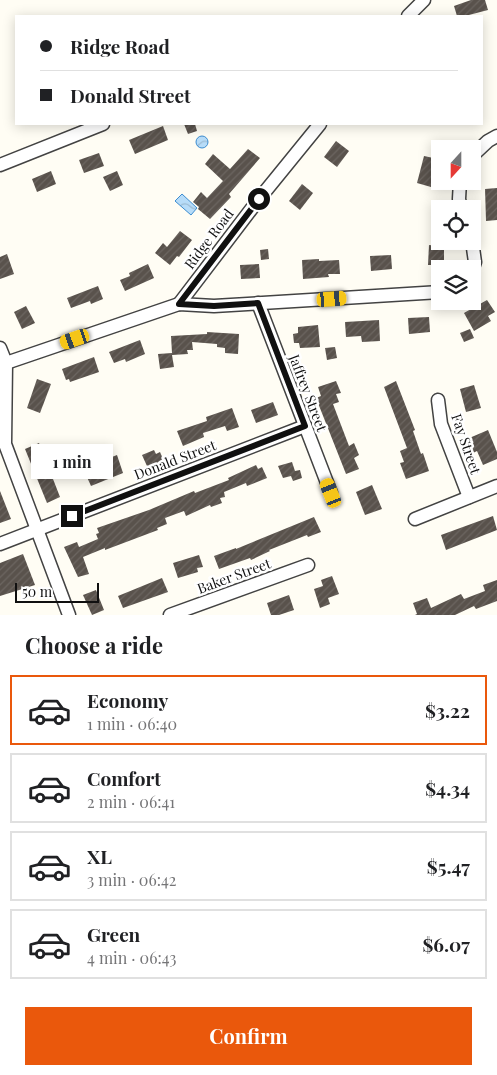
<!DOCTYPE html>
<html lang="en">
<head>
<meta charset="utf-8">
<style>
  :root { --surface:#fff; --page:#f2f2f2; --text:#202124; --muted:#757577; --line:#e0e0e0; --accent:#ea580c }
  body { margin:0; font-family:"Playfair Display",serif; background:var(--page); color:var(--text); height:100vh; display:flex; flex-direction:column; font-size:19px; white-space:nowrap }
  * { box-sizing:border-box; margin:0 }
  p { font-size:16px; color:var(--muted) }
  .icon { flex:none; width:28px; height:28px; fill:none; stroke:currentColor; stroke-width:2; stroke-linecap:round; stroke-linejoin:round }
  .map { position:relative; height:615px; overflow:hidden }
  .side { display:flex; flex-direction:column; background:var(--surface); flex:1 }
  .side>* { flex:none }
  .guide { position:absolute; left:15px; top:15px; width:468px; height:110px; border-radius:0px; box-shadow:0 2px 12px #0003; display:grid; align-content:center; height:110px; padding:0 25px; background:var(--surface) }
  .needle { width:32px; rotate:201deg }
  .controls { position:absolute; left:431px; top:140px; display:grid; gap:10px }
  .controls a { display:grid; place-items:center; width:50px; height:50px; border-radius:0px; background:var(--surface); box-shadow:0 2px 12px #0003; font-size:25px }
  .scale { position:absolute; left:15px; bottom:12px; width:84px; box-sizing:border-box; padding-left:5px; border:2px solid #101010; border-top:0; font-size:14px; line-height:18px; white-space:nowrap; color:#101010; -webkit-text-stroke:4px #fff; paint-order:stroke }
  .end { position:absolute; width:22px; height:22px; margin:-11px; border:6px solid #101010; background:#fff; box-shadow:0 0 0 2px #fff }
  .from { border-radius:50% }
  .bubble { position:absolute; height:35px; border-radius:0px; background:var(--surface); box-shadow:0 2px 12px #0003; font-size:16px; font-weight:700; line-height:35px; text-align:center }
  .car { position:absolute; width:15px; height:30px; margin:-15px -8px; border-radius:6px; box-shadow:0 0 4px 1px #0007; background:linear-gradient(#f5c518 24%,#345 0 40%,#f5c518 0 76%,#345 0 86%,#f5c518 0) }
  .guide b { display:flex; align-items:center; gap:18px; height:48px; font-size:19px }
  .guide b+b { border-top:1px solid var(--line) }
  .guide i { width:12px; height:12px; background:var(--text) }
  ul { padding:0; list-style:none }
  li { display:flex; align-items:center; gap:15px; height:70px; margin:0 10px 8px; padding:0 15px; border:2px solid var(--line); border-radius:0px }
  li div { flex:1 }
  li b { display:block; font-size:19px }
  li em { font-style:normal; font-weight:700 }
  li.current { border-color:var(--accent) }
  li>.icon { width:45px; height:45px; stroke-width:1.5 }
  h2 { padding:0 25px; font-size:22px; line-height:60px }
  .cta { display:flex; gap:10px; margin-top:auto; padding:10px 25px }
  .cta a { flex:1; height:58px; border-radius:0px; background:var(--accent); color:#fff; font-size:20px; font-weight:700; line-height:58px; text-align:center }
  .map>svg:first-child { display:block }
</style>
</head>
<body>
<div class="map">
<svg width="497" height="615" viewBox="0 0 497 615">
  <defs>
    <pattern id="water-waves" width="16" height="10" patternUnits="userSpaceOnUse" patternTransform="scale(1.25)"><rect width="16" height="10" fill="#b7dcf8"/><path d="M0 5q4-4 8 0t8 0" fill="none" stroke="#9cbcd4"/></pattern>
    <pattern id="building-hatch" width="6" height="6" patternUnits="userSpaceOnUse" patternTransform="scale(1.25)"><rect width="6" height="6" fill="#59524c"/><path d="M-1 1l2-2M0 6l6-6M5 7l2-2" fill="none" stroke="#6c6661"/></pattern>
  </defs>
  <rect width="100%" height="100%" fill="#fffdf4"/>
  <g fill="url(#water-waves)" stroke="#3c8dd1">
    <circle cx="202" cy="142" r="6"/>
    <path d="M182,194L197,208L191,215L175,201Z"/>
  </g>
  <g fill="url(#building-hatch)">
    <path d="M471,0H485L488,10L465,16H457L454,6Z"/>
    <path d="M184,124H195L197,131L188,134Z"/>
    <path d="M163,126L168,140L135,154L129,140Z"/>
    <path d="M336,141L349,151L337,167L324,157Z"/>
    <path d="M248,149L260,158L229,194L231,197L210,219L198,209L199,207L193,202L201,192L207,198L223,181L205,164L213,154L230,169Z"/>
    <path d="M99,153L104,166L84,173L79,160Z"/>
    <path d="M424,156L438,159L431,187L417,183Z"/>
    <path d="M51,171L56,184L37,192L32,179Z"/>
    <path d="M117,171L123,185L110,191L103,177Z"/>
    <path d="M302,184L313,193L300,210L289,201Z"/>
    <path d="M497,188V220L486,221L485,189Z"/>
    <path d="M180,231L192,240L179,257L177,256L170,265L155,253L163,243L167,247Z"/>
    <path d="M429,245L444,246V265H428Z"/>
    <path d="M268,249L269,259L261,260L260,250Z"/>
    <path d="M7,254L14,274L0,279V257Z"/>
    <path d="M391,255L392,269L371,271L370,256Z"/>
    <path d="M319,259V261L339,260L340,274H328L329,277L303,279L302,260Z"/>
    <path d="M148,264L154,278L125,291L120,280L130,276L129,273Z"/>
    <path d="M259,264L260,278L241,279L240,265Z"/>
    <path d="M98,286L103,299L91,304L90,301L71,308L67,298Z"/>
    <path d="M487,300L495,312L488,316L491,321L474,331L464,313Z"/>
    <path d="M26,306L35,323L22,329L14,312Z"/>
    <path d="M429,317L430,332L409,334L408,318Z"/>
    <path d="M379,320L380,341L362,342L361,336L346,337L345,322Z"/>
    <path d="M318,325L320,347L300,348L299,343H294L293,334L298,333V327Z"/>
    <path d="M470,329L474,338L464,342L460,333Z"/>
    <path d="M207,332L239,334L238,354L225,353V348L217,347V344L192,342L193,350H187L188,354L172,355L174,367L160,369L158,354L172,353L171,336L207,334Z"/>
    <path d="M140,340L145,354L126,362L125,359L114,363L109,352Z"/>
    <path d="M335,347L337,358L327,360L325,348Z"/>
    <path d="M94,357L99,372L70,382L69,379L66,380L62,369Z"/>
    <path d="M37,379L51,384L40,413L27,408Z"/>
    <path d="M336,381L341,393L336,394L339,402L333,404L349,446L354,443L359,455L354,458L359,469L346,474L316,398L321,396L318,387Z"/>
    <path d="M396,381L415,430L413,431L421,454L423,453L429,471L406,479L400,463L404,462L400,451L407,448L384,387Z"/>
    <path d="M474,385L481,408L466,412L460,389Z"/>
    <path d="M273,402L278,415L256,423L251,410Z"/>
    <path d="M232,408L239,427L227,431L225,426L203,433L204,437L183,446L177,431L207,421L206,417Z"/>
    <path d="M488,430L497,452V459L483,465L477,451L473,453L467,439Z"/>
    <path d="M39,443L60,497L47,503L25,449Z"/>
    <path d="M154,450L156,454L160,452L167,468L151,475L142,455Z"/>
    <path d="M117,455L123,473L91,486L83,468Z"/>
    <path d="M292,462L295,471L300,470L302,478L293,481L291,476L283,478L278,466Z"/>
    <path d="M256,465L258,469L262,467L267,478L247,486L246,483L224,492L225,497L220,498L222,503L211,507L210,505L186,516L184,511L165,518L167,524L157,528L158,530L105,550V548L83,557L89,574L78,577L64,547L77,542L79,547L98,539L96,534L99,533L97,528L149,510L194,491L195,493L229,480L228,478Z"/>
    <path d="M372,485L382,509L365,515L356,492Z"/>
    <path d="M0,491L11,519L0,523Z"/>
    <path d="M493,516L497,530L446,550L441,535Z"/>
    <path d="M314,517L321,532L308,537L307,535L269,550L270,551L251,560L250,558L219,569L214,556L236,548V549Z"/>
    <path d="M23,554L35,585L0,596V563Z"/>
    <path d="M199,555L203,567L197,568L198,572L178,578L173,563Z"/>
    <path d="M332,576L339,594L328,598L330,604L320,608L314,589L323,586L321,580Z"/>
    <path d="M162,578L168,592L123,608L118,596Z"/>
    <path d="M497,580V601L476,609L474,606L455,615H415L417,614L413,603L427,598L431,608L461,594L464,599L485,591L483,585Z"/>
    <path d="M96,590L104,610L92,615L83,595Z"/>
    <path d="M289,595L294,610L279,615H271L267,603Z"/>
  </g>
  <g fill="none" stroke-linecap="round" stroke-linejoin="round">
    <g stroke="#434343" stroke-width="15">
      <g id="street">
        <path d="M408,16L424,0"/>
        <path d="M472,156L488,141L497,136"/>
        <path d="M0,165L103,124"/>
        <path d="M460,181L459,199L461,209"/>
        <path d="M472,241L475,262L472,271"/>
        <path d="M258,303L331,493"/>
        <path d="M179,304L259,199L320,124"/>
        <path d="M0,348L6,363L5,444L69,615"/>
        <path d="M6,363L179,304L214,306L440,292"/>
        <path d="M438,400L441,424L469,497"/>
        <path d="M415,519L497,486"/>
        <path d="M0,544L305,426"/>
        <path d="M170,615L308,565"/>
      </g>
    </g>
    <use href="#street" stroke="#fff" stroke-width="12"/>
  </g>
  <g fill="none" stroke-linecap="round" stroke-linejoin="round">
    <path stroke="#101010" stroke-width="6" d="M72,516L305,426L258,303L214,306L179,304L259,199"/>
  </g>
  <g text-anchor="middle" stroke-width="5" stroke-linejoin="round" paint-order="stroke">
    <g font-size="14" fill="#101010" stroke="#fff">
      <text transform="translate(209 239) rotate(-53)" y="5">Ridge Road</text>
      <text transform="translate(308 393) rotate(69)" y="5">Jaffrey Street</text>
      <text transform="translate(466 444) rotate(71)" y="5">Fay Street</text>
      <text transform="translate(175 460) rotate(-21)" y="5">Donald Street</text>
      <text transform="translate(234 576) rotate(-20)" y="5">Baker Street</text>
    </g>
  </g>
</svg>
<div class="controls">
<a><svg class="needle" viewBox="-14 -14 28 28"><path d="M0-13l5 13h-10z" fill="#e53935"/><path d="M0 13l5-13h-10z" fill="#757577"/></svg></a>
<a><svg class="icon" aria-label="locate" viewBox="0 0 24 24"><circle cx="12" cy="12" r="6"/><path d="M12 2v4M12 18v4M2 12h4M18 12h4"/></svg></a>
<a><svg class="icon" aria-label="layers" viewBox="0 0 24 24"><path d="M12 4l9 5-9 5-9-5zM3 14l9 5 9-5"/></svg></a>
</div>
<div class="scale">50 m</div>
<i class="end from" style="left:259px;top:199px"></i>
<i class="end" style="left:72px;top:516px"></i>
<div class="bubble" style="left:31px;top:444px;width:82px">1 min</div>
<i class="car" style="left:332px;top:299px;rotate:86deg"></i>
<i class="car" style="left:75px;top:339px;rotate:251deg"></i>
<i class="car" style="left:331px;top:493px;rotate:338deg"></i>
<div class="guide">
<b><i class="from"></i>Ridge Road</b>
<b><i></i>Donald Street</b>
</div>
</div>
<section class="side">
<h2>Choose a ride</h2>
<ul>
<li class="current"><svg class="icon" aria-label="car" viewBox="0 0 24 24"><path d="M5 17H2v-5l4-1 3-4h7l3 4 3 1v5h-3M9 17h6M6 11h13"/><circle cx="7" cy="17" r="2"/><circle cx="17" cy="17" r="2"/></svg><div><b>Economy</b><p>1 min · 06:40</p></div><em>$3.22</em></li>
<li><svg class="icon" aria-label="car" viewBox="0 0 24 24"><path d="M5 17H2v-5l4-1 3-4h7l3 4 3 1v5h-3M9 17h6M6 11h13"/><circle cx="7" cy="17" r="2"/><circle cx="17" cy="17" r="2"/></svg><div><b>Comfort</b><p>2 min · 06:41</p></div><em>$4.34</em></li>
<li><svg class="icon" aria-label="car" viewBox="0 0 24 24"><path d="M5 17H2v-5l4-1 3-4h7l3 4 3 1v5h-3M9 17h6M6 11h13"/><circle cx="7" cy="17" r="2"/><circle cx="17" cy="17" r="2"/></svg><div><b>XL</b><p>3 min · 06:42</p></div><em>$5.47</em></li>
<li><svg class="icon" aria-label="car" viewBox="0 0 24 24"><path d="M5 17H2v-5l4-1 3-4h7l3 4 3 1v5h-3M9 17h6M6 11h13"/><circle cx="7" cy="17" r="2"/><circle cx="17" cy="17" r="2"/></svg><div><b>Green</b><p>4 min · 06:43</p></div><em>$6.07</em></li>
</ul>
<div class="cta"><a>Confirm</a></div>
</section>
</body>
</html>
